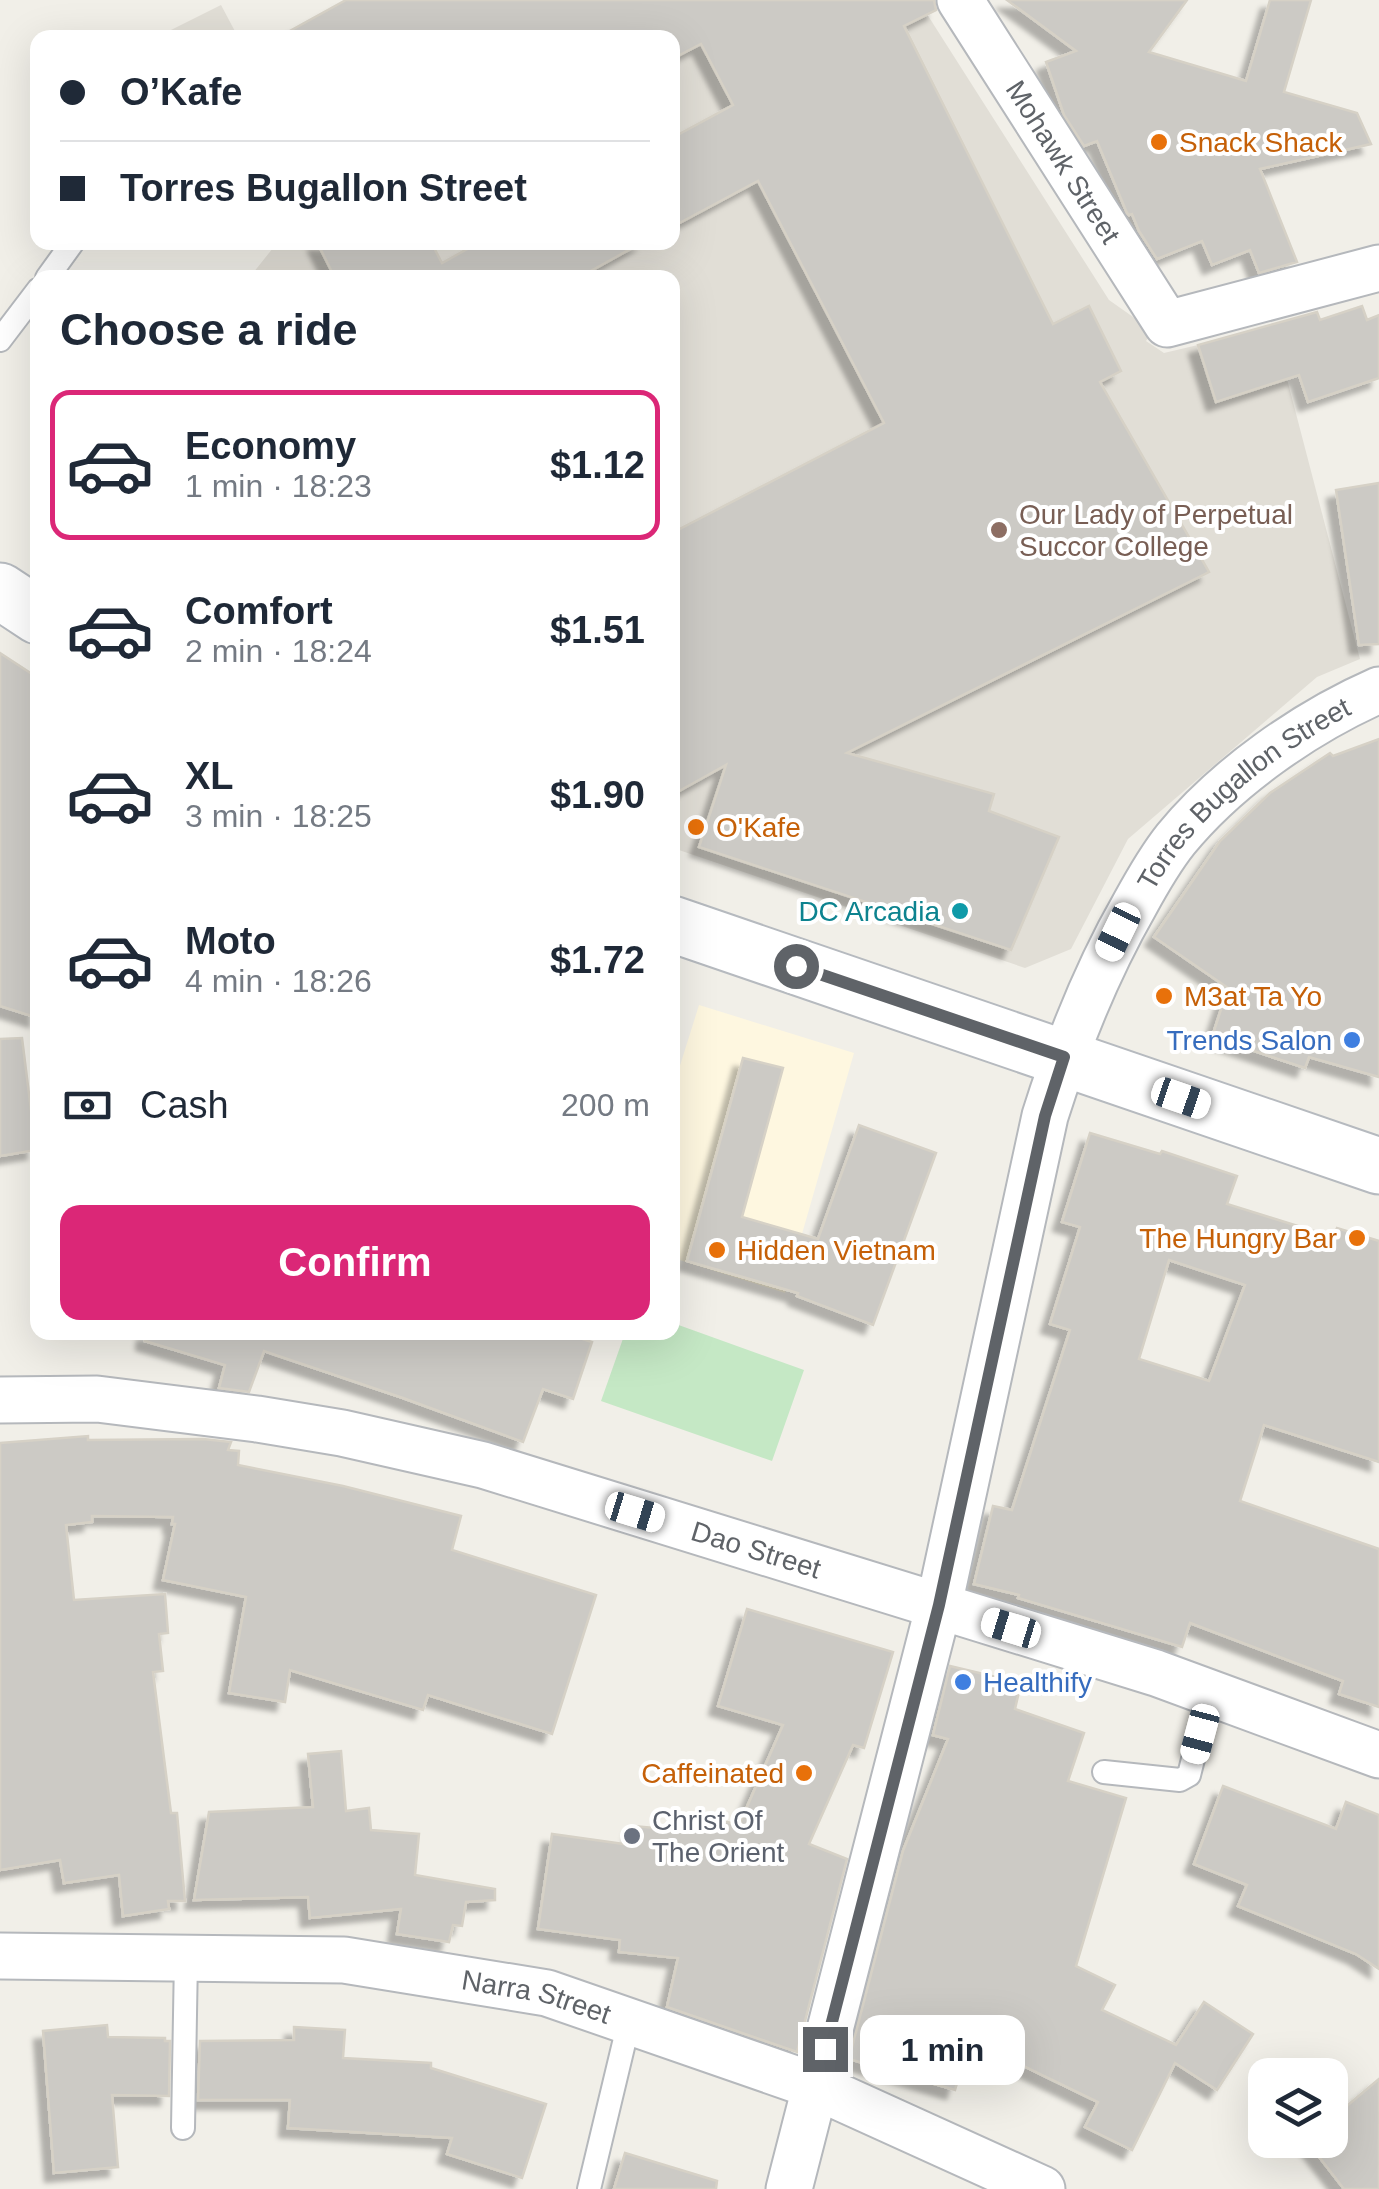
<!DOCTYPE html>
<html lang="en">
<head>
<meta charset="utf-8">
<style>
  :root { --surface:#fff; --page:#f2f2f3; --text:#1f2937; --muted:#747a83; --line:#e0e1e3; --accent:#db2777 }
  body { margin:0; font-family:Helvetica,sans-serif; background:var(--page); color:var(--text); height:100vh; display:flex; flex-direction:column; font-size:38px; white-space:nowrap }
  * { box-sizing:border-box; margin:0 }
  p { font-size:32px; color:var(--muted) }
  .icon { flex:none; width:55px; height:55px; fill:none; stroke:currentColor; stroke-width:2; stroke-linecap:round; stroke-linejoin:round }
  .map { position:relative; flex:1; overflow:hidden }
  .drawer { position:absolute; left:30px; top:270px; width:650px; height:1070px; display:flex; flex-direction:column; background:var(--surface); border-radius:20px; box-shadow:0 10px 40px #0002 }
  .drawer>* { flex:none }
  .top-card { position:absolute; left:30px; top:30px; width:650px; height:220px; border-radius:20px; box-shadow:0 10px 40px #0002; display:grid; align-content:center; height:220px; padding:0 30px; background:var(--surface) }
  .tools { position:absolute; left:1248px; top:2058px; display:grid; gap:20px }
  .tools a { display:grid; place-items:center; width:100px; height:100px; border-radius:20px; background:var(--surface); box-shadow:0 10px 40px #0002; font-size:50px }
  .end { position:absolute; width:45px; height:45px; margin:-22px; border:12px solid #5f6368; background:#fff; box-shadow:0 0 0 5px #fff }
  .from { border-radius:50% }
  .bubble { position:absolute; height:70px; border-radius:20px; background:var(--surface); box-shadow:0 10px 40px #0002; font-size:32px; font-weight:700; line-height:70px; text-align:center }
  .car { position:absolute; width:30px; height:60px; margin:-30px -15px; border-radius:12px; box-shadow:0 0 8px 2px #0007; background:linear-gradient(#fff 24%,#345 0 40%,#fff 0 76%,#345 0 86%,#fff 0) }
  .top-card b { display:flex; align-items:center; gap:35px; height:95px; font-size:38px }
  .top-card b+b { border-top:2px solid var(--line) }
  .top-card i { width:25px; height:25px; background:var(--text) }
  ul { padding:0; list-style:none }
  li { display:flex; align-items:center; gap:30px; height:150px; margin:0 20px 15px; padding:0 10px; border:5px solid transparent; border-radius:20px }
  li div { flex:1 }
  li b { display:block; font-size:38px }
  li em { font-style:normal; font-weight:700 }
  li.selected { border-color:var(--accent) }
  li>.icon { width:90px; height:90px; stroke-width:1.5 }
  h2 { padding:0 30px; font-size:45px; line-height:120px }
  .pay { display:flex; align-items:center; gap:25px; height:110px; padding:0 30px; font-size:38px }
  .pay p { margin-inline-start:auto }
  .primary-button { display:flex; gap:20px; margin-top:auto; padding:20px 30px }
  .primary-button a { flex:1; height:115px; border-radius:20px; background:var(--accent); color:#fff; font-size:40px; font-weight:700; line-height:115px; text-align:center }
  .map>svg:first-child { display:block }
</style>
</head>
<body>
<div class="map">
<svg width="1379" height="2189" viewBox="0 0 1379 2189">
  <defs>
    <filter id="shadow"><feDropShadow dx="-9" dy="9" stdDeviation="2.5" flood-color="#0004"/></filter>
  </defs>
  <rect width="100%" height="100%" fill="#f1efe8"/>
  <path fill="#fef7e0" d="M699,1005L854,1053L785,1293L673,1258V1088Z"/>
  <g fill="#e1ded6">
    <path d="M918,0L1109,300L1153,331L1146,341L1164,353L1198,345L1216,401L1287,379L1360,659L1317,677L1128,839L1071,949L1025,968L673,848L672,278H249L277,243L672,242V38Z"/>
    <path d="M221,5L238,37H157Z"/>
  </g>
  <path fill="#c5e8c5" d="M673,1323L804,1370L772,1461L601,1401L625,1333L672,1332Z"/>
  <g fill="#cccac5" stroke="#d6d1c6" stroke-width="2.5" fill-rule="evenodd" filter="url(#shadow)">
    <path d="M346,0H934L936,10L904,26L1053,324L1089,306L1121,371L1100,382L1209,572L847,753L994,794L989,811L1059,837L1011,950L699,847L726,765L672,795V533L884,423L758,181L672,227V138L733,105L701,44L672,59V38H277Z"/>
    <path d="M1007,0H1187L1149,52L1246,81L1270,0H1311L1284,92L1357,113L1371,144L1260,169L1297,262L1259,273L1250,250L1212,265L1202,241L1157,259L1139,231L1132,214L1129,215L1127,213L1097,141L1084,146L1064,115L1046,62L1076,51Z"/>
    <path d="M317,242H431L442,263L480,242H643L578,278H335Z"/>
    <path d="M1362,306L1367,320L1379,315V378L1308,402L1299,375L1216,402L1198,345L1317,312L1320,320Z"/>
    <path d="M1379,483V644L1359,645L1336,490Z"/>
    <path d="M0,653L38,678V1018L0,1006Z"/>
    <path d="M1379,739V1077L1309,1057L1305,1068L1212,1037L1228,988L1154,937L1220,841L1270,793L1330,753L1333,756Z"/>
    <path d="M22,1038L36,1150L0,1156V1039Z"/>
    <path d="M743,1058L783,1068L742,1217L818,1239L859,1125L936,1153L873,1325L797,1296L798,1293L687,1261Z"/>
    <path d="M1090,1133L1160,1154L1162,1151L1237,1176L1227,1204L1333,1237L1337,1228L1379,1241V1462L1264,1425L1240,1501L1379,1549V1707L1339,1694L1343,1681L1190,1623L1182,1647L1018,1598L1019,1595L974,1584L993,1506L1012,1510L1070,1330L1050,1324L1080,1227L1062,1222ZM1169,1260L1245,1285L1209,1381L1139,1359Z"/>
    <path d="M146,1332H561L592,1342L573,1399L543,1389L523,1442L403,1398L264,1351L249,1392L219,1388L225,1365L145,1341Z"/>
    <path d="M88,1436V1440L203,1439L231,1442L228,1450L239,1451L238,1465L343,1486L461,1516L452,1550L596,1595L552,1734L428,1695L423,1710L290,1670L285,1702L229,1693L246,1597L163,1580L175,1524H172L173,1517L92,1516V1522L66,1525L74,1600L165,1594L168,1633L159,1634L163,1671L153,1672L171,1813H177L185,1901H168L169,1909L123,1916L119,1875L64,1883L60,1860L0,1870V1443Z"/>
    <path d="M747,1609L893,1652L864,1748L853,1745L809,1844L847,1859L797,2052L667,2007L678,1958L619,1952L620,1940L538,1929L552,1834L631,1845L634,1826L699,1832L704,1816L739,1825L783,1725L718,1706Z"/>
    <path d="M950,1666L1021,1683L1015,1709L1084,1733L1068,1781L1126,1798L1076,1966L1115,1985L1102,2010L1176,2045L1204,2002L1253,2034L1217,2090L1175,2063L1132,2150L1085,2127L1098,2102L970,2040L955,2090L849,2059L903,1851L948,1739L933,1735Z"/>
    <path d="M341,1751L346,1811L369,1808L371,1830L419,1834L415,1875L495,1889V1900L466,1902L462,1926L453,1925L449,1942L397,1934L401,1909L310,1918L308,1897L194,1900L209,1812L313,1807L308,1754Z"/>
    <path d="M1223,1786L1336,1829L1346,1802L1379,1815V1969L1356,1954L1238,1906L1247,1885L1194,1864Z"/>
    <path d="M107,2025L108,2037L165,2038V2041H170L169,2096L112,2095L118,2167L54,2173L43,2031Z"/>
    <path d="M294,2027L345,2030L343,2058L431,2063V2068L546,2104L522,2178L447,2154L452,2138L288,2128L290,2100H198L200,2041L294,2040Z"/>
    <path d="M1379,2079V2189H1344L1306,2140H1330V2120Z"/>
    <path d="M625,2153L717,2181L716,2189H614Z"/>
  </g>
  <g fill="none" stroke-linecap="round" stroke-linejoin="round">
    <g stroke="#b5b8bc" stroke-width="26">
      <g id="lane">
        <path d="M47,278L73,242"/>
        <path d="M0,340L38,290"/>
        <path d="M1104,1772L1180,1780L1189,1775L1210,1692"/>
        <path d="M183,2128L186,1958"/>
        <path d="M589,2189L629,2022"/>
      </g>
    </g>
    <g stroke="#b5b8bc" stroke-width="49">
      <g id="street">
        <path id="s1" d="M960,0L1167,324L1379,268"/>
        <path id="s2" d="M0,1400L97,1399L257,1419L342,1433L483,1465L1156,1673L1379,1755"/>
        <path id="s3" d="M0,1956L344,1960L547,1993L815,2086L1042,2189"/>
        <path id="s4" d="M789,2189L939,1605L1045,1116C1068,1043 1096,972 1135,904C1147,882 1160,859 1176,839C1227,777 1306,722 1379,690"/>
      </g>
    </g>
    <g stroke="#b6babf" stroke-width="59">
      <g id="secondary">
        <path d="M0,591L38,616"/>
        <path d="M672,924L1379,1166"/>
      </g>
    </g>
    <use href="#lane" stroke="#fff" stroke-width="22"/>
    <use href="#street" stroke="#fff" stroke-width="45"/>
    <use href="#secondary" stroke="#fff" stroke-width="55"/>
  </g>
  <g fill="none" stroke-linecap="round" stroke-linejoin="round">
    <path stroke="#5f6368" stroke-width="12" d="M796,966L1064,1057L1045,1116L939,1605L825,2049"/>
  </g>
  <g fill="#e8710a" stroke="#fff" stroke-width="4">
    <circle cx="1159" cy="142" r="10"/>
    <circle cx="696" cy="827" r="10"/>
    <circle cx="1164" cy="996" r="10"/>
    <circle cx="1357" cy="1238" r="10"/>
    <circle cx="717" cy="1250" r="10"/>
    <circle cx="804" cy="1773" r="10"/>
  </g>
  <circle fill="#8d6e63" stroke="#fff" stroke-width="4" cx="999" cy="530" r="10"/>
  <circle fill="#0f9aa8" stroke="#fff" stroke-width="4" cx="960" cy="911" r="10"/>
  <g fill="#3f7fe0" stroke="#fff" stroke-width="4">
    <circle cx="1352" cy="1040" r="10"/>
    <circle cx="963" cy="1682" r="10"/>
  </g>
  <circle fill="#6b7280" stroke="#fff" stroke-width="4" cx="632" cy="1836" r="10"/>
  <g text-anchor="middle" stroke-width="8" stroke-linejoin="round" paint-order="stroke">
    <g font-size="28" fill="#c56008" stroke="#fff" text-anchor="start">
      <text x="1179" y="152">Snack Shack</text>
      <text x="716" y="837">O'Kafe</text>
      <text x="1184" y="1006">M3at Ta Yo</text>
      <text x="1337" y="1248" text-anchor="end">The Hungry Bar</text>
      <text x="737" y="1260">Hidden Vietnam</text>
      <text x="784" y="1783" text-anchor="end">Caffeinated</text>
    </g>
    <g font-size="28" fill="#5f6368" stroke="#fff">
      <text dy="10" stroke="none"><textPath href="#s1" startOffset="192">Mohawk Street</textPath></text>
      <text dy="10" stroke="none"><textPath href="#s4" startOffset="1492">Torres Bugallon Street</textPath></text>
      <text dy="10" stroke="none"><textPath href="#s2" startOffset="775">Dao Street</textPath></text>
      <text dy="10" stroke="none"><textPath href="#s3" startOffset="540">Narra Street</textPath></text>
    </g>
    <g font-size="28" fill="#785e54" stroke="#fff" text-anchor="start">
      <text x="1019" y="524">Our Lady of Perpetual<tspan x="1019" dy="32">Succor College</tspan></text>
    </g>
    <g font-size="28" fill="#0d838f" stroke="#fff" text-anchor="end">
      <text x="940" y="921">DC Arcadia</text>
    </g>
    <g font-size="28" fill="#366cbe" stroke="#fff" text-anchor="end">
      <text x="1332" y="1050">Trends Salon</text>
      <text x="983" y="1692" text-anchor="start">Healthify</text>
    </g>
    <g font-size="28" fill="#5b616d" stroke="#fff" text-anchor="start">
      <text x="652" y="1830">Christ Of<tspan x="652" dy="32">The Orient</tspan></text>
    </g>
  </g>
</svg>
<div class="tools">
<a><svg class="icon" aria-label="layers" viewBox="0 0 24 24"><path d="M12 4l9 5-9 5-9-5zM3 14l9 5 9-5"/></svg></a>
</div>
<i class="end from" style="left:796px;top:966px"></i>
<i class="end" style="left:825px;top:2049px"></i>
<div class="bubble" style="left:860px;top:2015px;width:165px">1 min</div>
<i class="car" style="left:1118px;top:932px;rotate:206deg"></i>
<i class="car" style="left:1181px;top:1098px;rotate:109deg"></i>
<i class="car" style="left:635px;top:1512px;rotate:107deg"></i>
<i class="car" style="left:1011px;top:1628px;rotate:287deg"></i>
<i class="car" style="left:1200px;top:1734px;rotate:195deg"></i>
<div class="top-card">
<b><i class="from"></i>O’Kafe</b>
<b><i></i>Torres Bugallon Street</b>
</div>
<section class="drawer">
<h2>Choose a ride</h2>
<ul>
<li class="selected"><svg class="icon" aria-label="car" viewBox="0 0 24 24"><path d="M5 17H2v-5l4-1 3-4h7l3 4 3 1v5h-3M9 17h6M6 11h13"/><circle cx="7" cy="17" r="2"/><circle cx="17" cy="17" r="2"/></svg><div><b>Economy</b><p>1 min · 18:23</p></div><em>$1.12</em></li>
<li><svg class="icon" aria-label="car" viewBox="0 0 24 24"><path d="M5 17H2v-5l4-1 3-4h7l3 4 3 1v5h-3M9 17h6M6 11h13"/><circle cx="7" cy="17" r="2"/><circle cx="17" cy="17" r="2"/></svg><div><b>Comfort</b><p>2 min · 18:24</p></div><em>$1.51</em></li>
<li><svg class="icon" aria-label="car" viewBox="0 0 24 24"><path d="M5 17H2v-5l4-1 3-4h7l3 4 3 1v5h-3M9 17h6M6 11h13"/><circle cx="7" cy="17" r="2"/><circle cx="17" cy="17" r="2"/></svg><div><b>XL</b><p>3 min · 18:25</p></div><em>$1.90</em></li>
<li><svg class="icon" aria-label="car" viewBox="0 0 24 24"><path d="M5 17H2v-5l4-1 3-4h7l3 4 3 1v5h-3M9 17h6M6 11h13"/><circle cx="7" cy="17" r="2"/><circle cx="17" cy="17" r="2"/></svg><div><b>Moto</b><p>4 min · 18:26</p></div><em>$1.72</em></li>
</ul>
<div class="pay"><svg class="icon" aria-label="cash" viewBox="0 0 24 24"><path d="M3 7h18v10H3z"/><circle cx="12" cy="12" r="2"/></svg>Cash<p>200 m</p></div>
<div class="primary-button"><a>Confirm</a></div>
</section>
</div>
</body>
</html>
